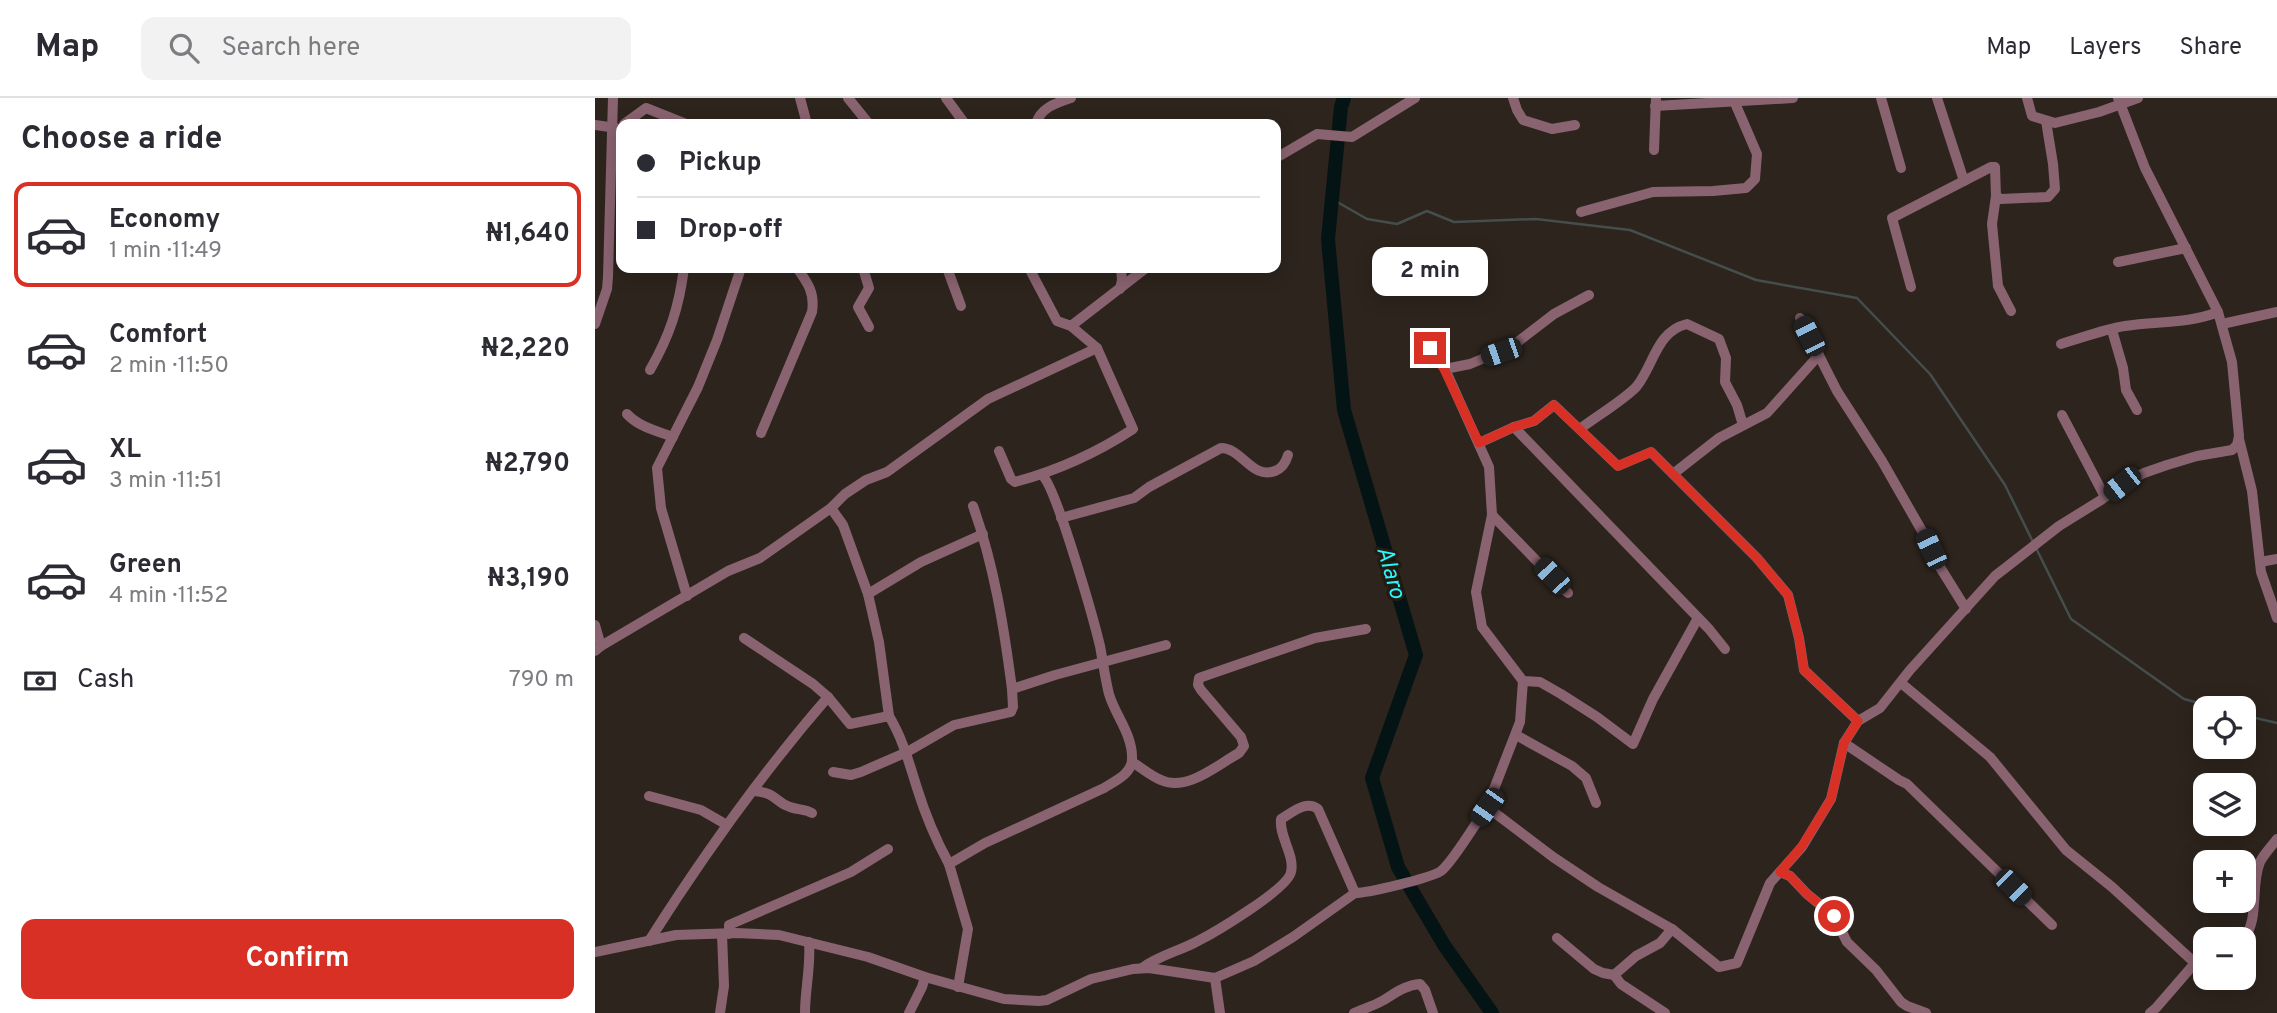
<!DOCTYPE html>
<html lang="en">
<head>
<meta charset="utf-8">
<style>
  :root { --surface:#fff; --page:#f2f2f3; --text:#2b2b33; --muted:#7c7c81; --line:#e1e1e2; --accent:#d93025 }
  body { margin:0; font-family:Overpass,sans-serif; background:var(--page); color:var(--text); height:100vh; display:flex; flex-direction:column; font-size:26px; white-space:nowrap }
  * { box-sizing:border-box; margin:0 }
  p { font-size:23px; color:var(--muted) }
  .icon { flex:none; width:38px; height:38px; fill:none; stroke:currentColor; stroke-width:2; stroke-linecap:round; stroke-linejoin:round }
  .map { position:relative; flex:1; overflow:hidden }
  .drawer { display:flex; flex-direction:column; background:var(--surface); width:595px }
  .drawer>* { flex:none }
  .top-card { position:absolute; left:21px; top:21px; width:665px; height:154px; border-radius:14px; box-shadow:0 4px 18px #0003; display:grid; align-content:center; height:154px; padding:0 21px; background:var(--surface) }
  .fabs { position:absolute; left:1598px; top:598px; display:grid; gap:14px }
  .fabs a { display:grid; place-items:center; width:63px; height:63px; border-radius:14px; background:var(--surface); box-shadow:0 4px 18px #0003; font-size:35px }
  .end { position:absolute; width:32px; height:32px; margin:-16px; border:9px solid #d93025; background:#fff; box-shadow:0 0 0 4px #fff }
  .from { border-radius:50% }
  .bubble { position:absolute; height:49px; border-radius:14px; background:var(--surface); box-shadow:0 4px 18px #0003; font-size:23px; font-weight:700; line-height:49px; text-align:center }
  .car { position:absolute; width:21px; height:42px; margin:-21px -10px; border-radius:9px; box-shadow:0 0 5px 2px #0007; background:linear-gradient(#222 24%,#8ab4d8 0 40%,#222 0 76%,#8ab4d8 0 86%,#222 0) }
  .top-card b { display:flex; align-items:center; gap:24px; height:66px; font-size:26px }
  .top-card b+b { border-top:2px solid var(--line) }
  .top-card i { width:18px; height:18px; background:var(--text) }
  ul { padding:0; list-style:none }
  li { display:flex; align-items:center; gap:21px; height:105px; margin:0 14px 10px; padding:0 7px; border:4px solid transparent; border-radius:14px }
  li div { flex:1 }
  li b { display:block; font-size:26px }
  li em { font-style:normal; font-weight:700 }
  li.selected { border-color:var(--accent) }
  li>.icon { width:63px; height:63px; stroke-width:1.5 }
  h2 { padding:0 21px; font-size:32px; line-height:84px }
  .pay { display:flex; align-items:center; gap:18px; height:77px; padding:0 21px; font-size:26px }
  .pay p { margin-inline-start:auto }
  .cta { display:flex; gap:14px; margin-top:auto; padding:14px 21px }
  .cta a { flex:1; height:80px; border-radius:14px; background:var(--accent); color:#fff; font-size:28px; font-weight:700; line-height:80px; text-align:center }
  header { display:flex; align-items:center; gap:42px; box-sizing:border-box; height:98px; padding:0 35px; background:var(--surface); border-bottom:2px solid var(--line) }
  header strong { font-size:33px }
  nav { display:flex; gap:38px; margin-inline-start:auto; font-size:24px }
  .search { width:490px; height:63px; background:var(--page); display:flex; align-items:center; gap:18px; box-sizing:border-box; padding:0 24px; border-radius:14px; color:var(--muted); font-size:26px }
  main { display:flex; flex:1; min-height:0 }
  .map>svg:first-child { display:block }
</style>
</head>
<body>
<header>
<strong>Map</strong>
<div class="search"><svg class="icon" aria-label="search" viewBox="0 0 24 24"><circle cx="10" cy="10" r="6"/><path d="M15 15l6 6"/></svg>Search here</div>
<nav><a>Map</a><a>Layers</a><a>Share</a></nav>
</header>
<main>
<section class="drawer">
<h2>Choose a ride</h2>
<ul>
<li class="selected"><svg class="icon" aria-label="car" viewBox="0 0 24 24"><path d="M5 17H2v-5l4-1 3-4h7l3 4 3 1v5h-3M9 17h6M6 11h13"/><circle cx="7" cy="17" r="2"/><circle cx="17" cy="17" r="2"/></svg><div><b>Economy</b><p>1 min · 11:49</p></div><em>₦1,640</em></li>
<li><svg class="icon" aria-label="car" viewBox="0 0 24 24"><path d="M5 17H2v-5l4-1 3-4h7l3 4 3 1v5h-3M9 17h6M6 11h13"/><circle cx="7" cy="17" r="2"/><circle cx="17" cy="17" r="2"/></svg><div><b>Comfort</b><p>2 min · 11:50</p></div><em>₦2,220</em></li>
<li><svg class="icon" aria-label="car" viewBox="0 0 24 24"><path d="M5 17H2v-5l4-1 3-4h7l3 4 3 1v5h-3M9 17h6M6 11h13"/><circle cx="7" cy="17" r="2"/><circle cx="17" cy="17" r="2"/></svg><div><b>XL</b><p>3 min · 11:51</p></div><em>₦2,790</em></li>
<li><svg class="icon" aria-label="car" viewBox="0 0 24 24"><path d="M5 17H2v-5l4-1 3-4h7l3 4 3 1v5h-3M9 17h6M6 11h13"/><circle cx="7" cy="17" r="2"/><circle cx="17" cy="17" r="2"/></svg><div><b>Green</b><p>4 min · 11:52</p></div><em>₦3,190</em></li>
</ul>
<div class="pay"><svg class="icon" aria-label="cash" viewBox="0 0 24 24"><path d="M3 7h18v10H3z"/><circle cx="12" cy="12" r="2"/></svg>Cash<p>790 m</p></div>
<div class="cta"><a>Confirm</a></div>
</section>
<div class="map">
<svg width="1682" height="915" viewBox="0 0 1682 915">
  <rect width="100%" height="100%" fill="#2d241d"/>
  <g fill="none" stroke-linecap="round" stroke-linejoin="round">
    <g stroke="#444e4c" stroke-width="2.5">
      <path d="M737,101L772,121L802,126L832,113L859,124L941,121L1035,132L1161,182L1262,200L1335,276L1410,387L1438,444"/>
      <path d="M1441,450L1476,521L1589,601L1626,611"/>
      <path d="M1648,617L1682,625"/>
    </g>
    <path stroke="#041414" stroke-width="14" d="M749,0L746,9L733,141L749,312L821,557L777,680L803,769L849,847L897,915"/>
    <g stroke="#8a6370" stroke-width="10">
      <path d="M205,0L212,26"/>
      <path d="M253,0L274,26"/>
      <path d="M351,0L370,26"/>
      <path d="M918,0L922,12L928,22L957,31L980,27"/>
      <path d="M1286,0L1306,70"/>
      <path d="M1342,0L1369,83"/>
      <path d="M1432,0L1437,18L1460,25L1504,14L1543,0"/>
      <path d="M1060,8L1198,0"/>
      <path d="M29,26L51,10L91,26"/>
      <path d="M441,26C445,10 461,5 476,0"/>
      <path d="M0,27L21,30"/>
      <path d="M1059,52L1061,0"/>
      <path d="M681,60L722,36L757,39L820,0"/>
      <path d="M1401,98L1397,126L1403,188L1416,213"/>
      <path d="M986,114L1058,94L1118,93L1151,90L1160,81L1162,56L1140,5"/>
      <path d="M1523,164L1591,150"/>
      <path d="M268,170L274,190L263,209L274,229"/>
      <path d="M352,170L366,208"/>
      <path d="M1316,189L1297,120L1396,69H1400L1401,98L1406,101L1453,99L1460,91L1458,66L1451,23"/>
      <path d="M525,191L527,182L526,170"/>
      <path d="M1205,220L1242,293L1287,363L1327,433L1343,466L1371,511"/>
      <path d="M0,226L12,191L13,179L18,0"/>
      <path d="M1627,226L1682,214"/>
      <path d="M476,228L551,170"/>
      <path d="M1517,232L1528,270L1531,292L1542,312"/>
      <path d="M1466,246C1487,240 1509,231 1530,228C1562,223 1593,226 1623,214"/>
      <path d="M835,250L850,271L894,369L897,417L881,494L887,529L928,583L945,584L966,596L1002,619L1038,646L1058,601L1103,520"/>
      <path d="M850,271L875,266L916,249L959,216L994,197"/>
      <path d="M55,272C75,237 84,209 89,170"/>
      <path d="M32,316C44,329 62,333 78,339"/>
      <path d="M1467,317L1510,399"/>
      <path d="M919,329L1114,531L1130,551"/>
      <path d="M985,331C999,320 1032,300 1042,288C1059,266 1062,233 1092,226L1124,241L1131,260L1130,284L1142,307L1148,327"/>
      <path d="M166,335L217,214C220,195 213,185 202,170"/>
      <path d="M1644,341L1657,393L1666,474L1682,520"/>
      <path d="M884,345L919,329L939,323L959,307L1023,368L1056,354L1162,460L1193,497L1204,540L1209,572L1263,623"/>
      <path d="M404,353L416,381L420,384C461,373 503,354 538,331L502,250L476,228L462,223L434,170"/>
      <path d="M1078,376L1124,340L1172,315L1224,257"/>
      <path d="M378,408C399,467 409,529 417,591L460,577L571,547"/>
      <path d="M236,410L248,427L273,496L284,544L294,618"/>
      <path d="M897,417L973,495"/>
      <path d="M466,420L539,400L554,389L626,350C647,350 657,382 680,373C688,370 691,364 693,357"/>
      <path d="M1665,464L1682,461"/>
      <path d="M273,496L326,464L388,436"/>
      <path d="M92,498L66,410L62,370L103,289L122,242L146,170"/>
      <path d="M0,527L6,548L0,553"/>
      <path d="M149,540L218,586L233,599L255,626L294,618C308,641 314,665 322,690C330,716 341,742 354,766"/>
      <path d="M6,548L133,473L165,460L236,410L250,396L271,382L292,374L393,301L502,250"/>
      <path d="M1306,585L1395,659L1471,752L1517,789L1600,865"/>
      <path d="M921,637L977,668L991,680L1001,705"/>
      <path d="M1249,645L1304,682L1312,686L1457,827"/>
      <path d="M537,664C547,670 556,678 566,682C592,694 622,667 644,655L649,648L646,639L606,592L603,587L604,580L720,540L771,531"/>
      <path d="M238,674L256,677L266,674L312,654L359,627L416,614L418,609L417,591"/>
      <path d="M159,693C183,695 179,704 195,709C203,712 210,711 217,715"/>
      <path d="M54,698L106,712L132,727"/>
      <path d="M892,709L925,624L928,583"/>
      <path d="M1185,774L1195,778L1212,796L1239,818L1252,844L1281,872L1306,904L1312,908L1331,915"/>
      <path d="M134,836V827L256,774L293,751"/>
      <path d="M962,840L999,871L1008,875L1019,877L1026,886L1070,915"/>
      <path d="M1648,842C1665,822 1655,788 1665,764C1669,756 1676,749 1682,741"/>
      <path d="M54,843C108,758 167,675 233,599"/>
      <path d="M0,854L81,837L141,835L184,837L273,859L330,879L409,901L444,903L452,902L496,881L538,871L554,870L620,880L659,863L698,839L760,795C773,795 836,780 846,773C858,764 882,723 892,709L958,759L1003,789L1077,831L1124,869L1142,865L1175,785L1207,749L1236,701L1249,645L1263,623L1285,610L1315,572L1400,478L1464,428L1506,402L1527,386L1549,375L1572,367L1602,358L1637,352L1642,347L1644,338L1637,264L1623,214L1550,70L1523,0"/>
      <path d="M547,870C563,858 584,853 601,844C619,835 693,791 696,774C700,757 684,739 686,721C698,714 711,702 723,711L760,795"/>
      <path d="M1019,877L1041,858L1065,845L1077,831"/>
      <path d="M620,880L625,915"/>
      <path d="M363,889L373,831L354,766L390,745L509,690C520,683 537,676 537,661C538,637 520,617 514,596C510,580 508,564 505,548C499,523 461,388 447,377"/>
      <path d="M125,915L129,888L127,836"/>
      <path d="M210,915C210,891 216,868 214,844"/>
      <path d="M314,915L327,889L330,879"/>
      <path d="M759,915C768,911 778,908 787,903C799,896 810,887 825,886L830,892L838,915"/>
      <path d="M1555,915L1561,910L1600,865L1610,858"/>
    </g>
  </g>
  <g fill="none" stroke-linecap="round" stroke-linejoin="round">
    <path stroke="#d93025" stroke-width="9" d="M835,250L849,271L884,345L919,329L939,323L959,307L1023,368L1056,354L1162,460L1193,497L1204,540L1209,572L1263,623L1249,645L1236,701L1207,748L1185,774L1195,778L1212,796L1239,818"/>
  </g>
  <g text-anchor="middle" stroke-width="6" stroke-linejoin="round" paint-order="stroke">
    <g font-size="23" font-style="italic" fill="#26f8fb" stroke="#231a13">
      <text transform="translate(797 474) rotate(74)" y="8">Alaro</text>
    </g>
  </g>
</svg>
<div class="fabs">
<a><svg class="icon" aria-label="locate" viewBox="0 0 24 24"><circle cx="12" cy="12" r="6"/><path d="M12 2v4M12 18v4M2 12h4M18 12h4"/></svg></a>
<a><svg class="icon" aria-label="layers" viewBox="0 0 24 24"><path d="M12 4l9 5-9 5-9-5zM3 14l9 5 9-5"/></svg></a>
<a>+</a>
<a>−</a>
</div>
<i class="end from" style="left:1239px;top:818px"></i>
<i class="end" style="left:835px;top:250px"></i>
<div class="bubble" style="left:777px;top:149px;width:116px">2 min</div>
<i class="car" style="left:1214px;top:238px;rotate:333deg"></i>
<i class="car" style="left:906px;top:254px;rotate:251deg"></i>
<i class="car" style="left:1527px;top:386px;rotate:232deg"></i>
<i class="car" style="left:1336px;top:451px;rotate:335deg"></i>
<i class="car" style="left:957px;top:478px;rotate:317deg"></i>
<i class="car" style="left:892px;top:709px;rotate:215deg"></i>
<i class="car" style="left:1418px;top:789px;rotate:135deg"></i>
<div class="top-card">
<b><i class="from"></i>Pickup</b>
<b><i></i>Drop-off</b>
</div>
</div>
</main>
</body>
</html>
